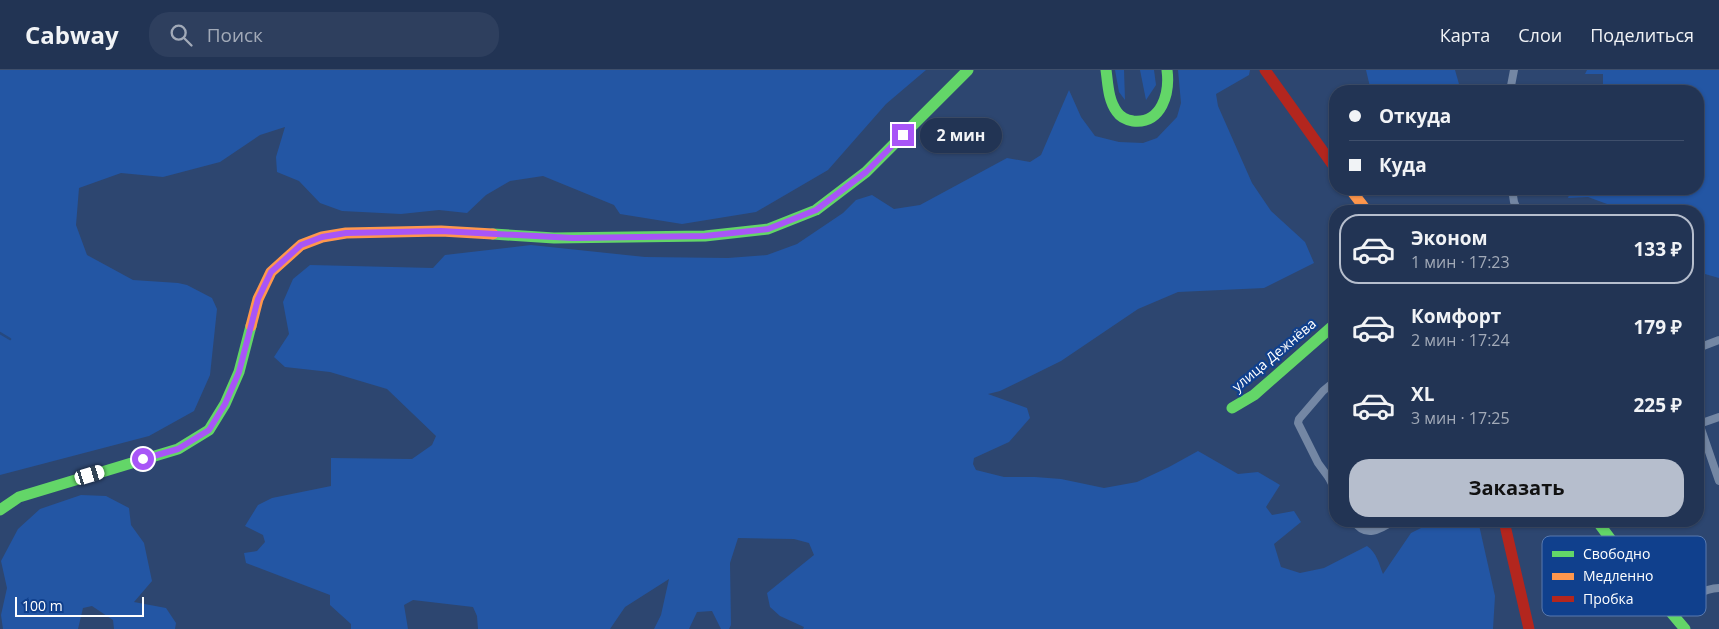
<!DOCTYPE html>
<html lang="ru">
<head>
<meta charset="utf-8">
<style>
  :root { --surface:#223454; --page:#2e3f5e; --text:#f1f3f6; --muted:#a2aab8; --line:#3f4f6b; --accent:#b6becd }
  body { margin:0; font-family:"Open Sans",sans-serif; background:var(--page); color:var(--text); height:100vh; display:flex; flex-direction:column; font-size:19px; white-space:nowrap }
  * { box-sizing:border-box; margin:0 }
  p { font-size:16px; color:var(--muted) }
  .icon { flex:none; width:28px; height:28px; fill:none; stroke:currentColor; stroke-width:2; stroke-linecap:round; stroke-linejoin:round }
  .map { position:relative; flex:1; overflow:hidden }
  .side { position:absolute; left:1329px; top:135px; width:375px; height:322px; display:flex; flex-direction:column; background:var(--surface); border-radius:20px; box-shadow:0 1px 4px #0004,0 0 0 1px var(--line) }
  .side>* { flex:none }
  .banner { position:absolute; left:1329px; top:15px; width:375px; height:110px; border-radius:20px; box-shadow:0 1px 4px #0004,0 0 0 1px var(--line); display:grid; align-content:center; height:110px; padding:0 20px; background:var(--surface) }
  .scale { position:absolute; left:15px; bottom:12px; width:129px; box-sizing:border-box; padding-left:5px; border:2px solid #fff; border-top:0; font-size:14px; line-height:18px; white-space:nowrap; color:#fff; -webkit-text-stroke:4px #10408d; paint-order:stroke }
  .end { position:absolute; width:22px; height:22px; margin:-11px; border:6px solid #a855f7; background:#fff; box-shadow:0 0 0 2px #fff }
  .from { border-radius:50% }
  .bubble { position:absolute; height:35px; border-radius:18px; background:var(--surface); box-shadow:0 1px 4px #0004,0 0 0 1px var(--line); font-size:16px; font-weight:700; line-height:35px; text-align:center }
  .car { position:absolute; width:15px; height:30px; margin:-15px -8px; border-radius:6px; box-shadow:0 0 4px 1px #0007; background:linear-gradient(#fff 24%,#345 0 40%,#fff 0 76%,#345 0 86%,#fff 0) }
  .banner b { display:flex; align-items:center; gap:18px; height:48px; font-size:19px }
  .banner b+b { border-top:1px solid var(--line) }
  .banner i { width:12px; height:12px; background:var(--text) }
  ul { padding:9px 0 0; list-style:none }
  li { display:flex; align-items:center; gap:15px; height:70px; margin:0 10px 8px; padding:0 10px; border:2px solid transparent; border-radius:20px }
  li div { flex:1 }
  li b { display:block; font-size:19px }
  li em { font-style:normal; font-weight:700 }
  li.active { border-color:var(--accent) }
  li>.icon { width:45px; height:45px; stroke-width:1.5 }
  .primary-button { display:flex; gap:10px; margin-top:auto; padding:10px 20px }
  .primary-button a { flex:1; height:58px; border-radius:20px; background:var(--accent); color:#111; font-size:20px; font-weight:700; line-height:58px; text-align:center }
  header { display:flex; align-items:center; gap:30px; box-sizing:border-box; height:70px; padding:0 25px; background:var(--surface); border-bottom:1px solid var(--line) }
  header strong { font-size:24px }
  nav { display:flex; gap:28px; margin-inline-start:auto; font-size:18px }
  .search { width:350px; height:45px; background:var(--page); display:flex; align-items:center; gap:12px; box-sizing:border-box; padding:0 18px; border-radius:20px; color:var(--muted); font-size:19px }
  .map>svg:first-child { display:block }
</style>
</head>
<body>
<header>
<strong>Cabway</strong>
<div class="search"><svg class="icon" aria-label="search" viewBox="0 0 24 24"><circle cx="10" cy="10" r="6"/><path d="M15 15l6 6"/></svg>Поиск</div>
<nav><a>Карта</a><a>Слои</a><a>Поделиться</a></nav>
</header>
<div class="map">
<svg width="1719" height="559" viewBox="0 0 1719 559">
  <rect width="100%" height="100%" fill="#2d4670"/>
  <g fill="#2356a4">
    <path d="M0,0H926L886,34L828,100L756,142L682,154L620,144L614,135L543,106L510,111L486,125L467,143L439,140L401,144L342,141L320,133L299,111L277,102L276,87L285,57L260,65L220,92L163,107L121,103L79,118L76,155L87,185L133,210L178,213L187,215L212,228L217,239L210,305L194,341L149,366L0,405Z"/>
    <path d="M1115,0H1124L1125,30L1119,22Z"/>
    <path d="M1140,0H1154L1156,15L1146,30Z"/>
    <path d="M1178,0H1250L1249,5L1216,24L1218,36L1252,113L1271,141L1305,172L1314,193L1264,218L1178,222L1138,239L1061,291L1000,321L988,324L1027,338L1030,348L1009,372L974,388L973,394L976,400L1004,407H1035L1061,409L1104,418L1137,412L1169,397L1198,381L1238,404L1258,402L1280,415L1266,437L1272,445L1294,441L1301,452L1274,474L1281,497L1300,503L1324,498L1367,476C1377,483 1379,494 1383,504L1411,463L1433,452L1474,451L1479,455L1495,526L1493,559H803L804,557L780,546L770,537L767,523L814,485L809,473L794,469L738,468L730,493L731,555L729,559H721L712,541L697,542L689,559H654L661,545L669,509L625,537L610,559H478L477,546L473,537L413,530L404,535L408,559H351V554L330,535V525L246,493L244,483L257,481L265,472L263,465L245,456L258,435L272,428L331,416V388L412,389L432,375L436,366L387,319L330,302L285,297L274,287L289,264L283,232L293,209L310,195L433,198L445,185L531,175L645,187L728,188L767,185L797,174L843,143L856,130L872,125L894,139L920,135L1007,88L1030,92L1041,85L1069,20L1081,47L1095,66L1119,72L1143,73L1157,68L1177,47L1181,33Z"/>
    <path d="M1366,0H1455L1461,21H1371Z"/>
    <path d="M1587,0H1719V208L1698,202V141H1617L1618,138L1588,127L1568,128L1571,119H1698V21H1603V4H1585Z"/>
    <path d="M81,425L106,426L129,438L131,455L144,473L152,511L134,532L166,538L176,553L175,559H114L113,550L92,536L83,538L78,559H3L1,545L7,518L1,491L18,459L40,439Z"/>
  </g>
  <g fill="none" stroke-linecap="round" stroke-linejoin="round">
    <path stroke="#264980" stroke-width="2.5" d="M0,263L10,269"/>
    <g stroke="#7487a4" stroke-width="8">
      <path d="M1510,21L1514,0"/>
      <path d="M1512,119L1514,132L1518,141"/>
      <path d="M1698,278L1719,270"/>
      <path d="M1335,311L1323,321L1299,349L1298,353L1318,393L1329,408L1335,406"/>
      <path d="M1698,350L1719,411"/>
      <path d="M1699,354L1719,347"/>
      <path d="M1329,408L1335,420"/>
      <path d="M1354,451C1365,468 1380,460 1393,451"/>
      <path d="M1670,542C1684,532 1702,518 1719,518"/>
    </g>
    <g stroke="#63d668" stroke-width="11">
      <path d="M1106,0C1108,14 1108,30 1117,42C1121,48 1127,50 1133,51C1162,54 1170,23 1167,0"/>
      <path d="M493,164L554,168L705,166L768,159L816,140L866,102L968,0"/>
      <path d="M1232,338L1254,325L1335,254"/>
      <path d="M0,440L19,427L178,379L209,360L225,334L239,302L251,256"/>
      <path d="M1597,451L1624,487L1685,559"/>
    </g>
    <g stroke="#ff974d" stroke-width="11">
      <path d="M1350,119L1367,141"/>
      <path d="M251,256L258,229L271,202L301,175L322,167L346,163L441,161L493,164"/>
    </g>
    <g stroke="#b3261e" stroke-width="11">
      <path d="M1265,0L1335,98"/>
      <path d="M1504,451L1529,559"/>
    </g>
  </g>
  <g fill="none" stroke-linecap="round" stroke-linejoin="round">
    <path stroke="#a855f7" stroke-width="6" d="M143,389L178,379L209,360L225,334L239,302L258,229L271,202L301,175L322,167L346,163L441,161L573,168L705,166L768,159L816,140L866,102L903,65"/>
  </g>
  <g text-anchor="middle" stroke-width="4.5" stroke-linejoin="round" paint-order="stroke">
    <g font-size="14" fill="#fff" stroke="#10408d">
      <text transform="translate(1274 285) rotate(-40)" y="5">улица Дежнёва</text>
    </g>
  </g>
  <rect x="1542" y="466" width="164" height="80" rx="8" fill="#10408d" stroke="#5879af" stroke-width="1"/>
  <rect x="1552" y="481" width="22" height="6" fill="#63d668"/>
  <rect x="1552" y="503" width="22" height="7" fill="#ff974d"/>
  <rect x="1552" y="526" width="22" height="6" fill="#b3261e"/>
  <g font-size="14" fill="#fff">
    <text x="1583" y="489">Свободно</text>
    <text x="1583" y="511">Медленно</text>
    <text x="1583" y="534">Пробка</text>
  </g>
</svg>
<div class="scale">100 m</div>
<i class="end from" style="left:143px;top:389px"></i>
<i class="end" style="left:903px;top:65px"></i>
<div class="bubble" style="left:920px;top:48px;width:82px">2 мин</div>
<i class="car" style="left:90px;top:405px;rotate:73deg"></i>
<div class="banner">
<b><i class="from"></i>Откуда</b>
<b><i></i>Куда</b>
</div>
<section class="side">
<ul>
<li class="active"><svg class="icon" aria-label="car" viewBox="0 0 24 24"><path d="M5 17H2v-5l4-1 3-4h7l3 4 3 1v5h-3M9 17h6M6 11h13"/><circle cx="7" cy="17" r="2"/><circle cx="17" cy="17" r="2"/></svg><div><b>Эконом</b><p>1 мин · 17:23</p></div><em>133 ₽</em></li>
<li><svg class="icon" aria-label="car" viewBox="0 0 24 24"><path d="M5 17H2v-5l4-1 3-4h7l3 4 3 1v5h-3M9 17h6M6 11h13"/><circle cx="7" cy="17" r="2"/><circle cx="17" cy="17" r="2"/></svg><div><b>Комфорт</b><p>2 мин · 17:24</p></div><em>179 ₽</em></li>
<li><svg class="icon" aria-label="car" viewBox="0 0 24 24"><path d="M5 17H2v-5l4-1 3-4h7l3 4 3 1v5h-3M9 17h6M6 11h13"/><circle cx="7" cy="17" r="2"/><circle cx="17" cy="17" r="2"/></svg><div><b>XL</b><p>3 мин · 17:25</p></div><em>225 ₽</em></li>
</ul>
<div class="primary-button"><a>Заказать</a></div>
</section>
</div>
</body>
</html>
